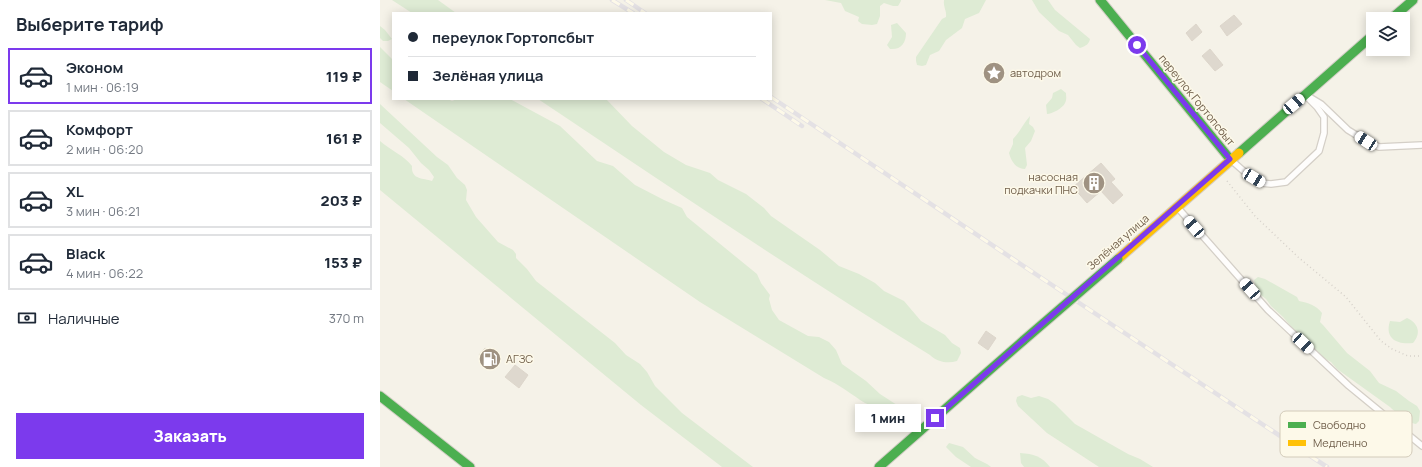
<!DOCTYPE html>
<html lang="ru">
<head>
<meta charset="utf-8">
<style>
  :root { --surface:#fff; --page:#f2f2f3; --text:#1f2937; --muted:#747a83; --line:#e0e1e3; --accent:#7c3aed }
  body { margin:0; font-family:Manrope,sans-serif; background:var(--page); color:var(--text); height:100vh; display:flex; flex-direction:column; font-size:15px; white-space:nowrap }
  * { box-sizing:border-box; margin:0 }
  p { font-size:13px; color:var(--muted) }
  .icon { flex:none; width:22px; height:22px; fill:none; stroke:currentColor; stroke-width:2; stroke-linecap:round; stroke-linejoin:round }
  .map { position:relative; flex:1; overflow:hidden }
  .side { display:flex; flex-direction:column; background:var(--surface); width:380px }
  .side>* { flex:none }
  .hud { position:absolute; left:12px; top:12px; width:380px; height:88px; border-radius:0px; box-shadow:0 2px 10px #0003; display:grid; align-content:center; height:88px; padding:0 16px; background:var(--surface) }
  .buttons { position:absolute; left:986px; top:12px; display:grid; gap:8px }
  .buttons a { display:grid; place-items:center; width:44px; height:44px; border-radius:0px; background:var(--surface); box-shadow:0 2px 10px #0003; font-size:20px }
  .end { position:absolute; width:18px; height:18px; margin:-9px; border:5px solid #7c3aed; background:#fff; box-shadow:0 0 0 2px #fff }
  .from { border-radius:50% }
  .bubble { position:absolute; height:28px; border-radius:0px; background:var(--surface); box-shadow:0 2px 10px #0003; font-size:13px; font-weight:800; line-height:28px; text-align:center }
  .car { position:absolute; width:12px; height:24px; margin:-12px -6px; border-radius:5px; box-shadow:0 0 3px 1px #0007; background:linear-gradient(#fff 24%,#345 0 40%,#fff 0 76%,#345 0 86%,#fff 0) }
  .hud b { display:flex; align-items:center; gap:14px; height:38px; font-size:15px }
  .hud b+b { border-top:1px solid var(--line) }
  .hud i { width:10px; height:10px; background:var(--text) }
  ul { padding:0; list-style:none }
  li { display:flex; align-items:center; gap:12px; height:56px; margin:0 8px 6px; padding:0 8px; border:2px solid var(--line); border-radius:0px }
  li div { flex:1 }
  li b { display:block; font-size:15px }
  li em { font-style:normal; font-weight:800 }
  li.selected { border-color:var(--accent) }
  li>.icon { width:36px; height:36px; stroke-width:1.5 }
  h2 { padding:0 16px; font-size:18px; line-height:48px }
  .pay { display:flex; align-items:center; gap:10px; height:44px; padding:0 16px; font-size:15px }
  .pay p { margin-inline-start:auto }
  .cta { display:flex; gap:8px; margin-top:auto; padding:8px 16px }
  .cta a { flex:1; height:46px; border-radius:0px; background:var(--accent); color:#fff; font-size:16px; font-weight:800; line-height:46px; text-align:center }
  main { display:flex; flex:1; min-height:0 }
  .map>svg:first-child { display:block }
</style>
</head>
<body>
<main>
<section class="side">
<h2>Выберите тариф</h2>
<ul>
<li class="selected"><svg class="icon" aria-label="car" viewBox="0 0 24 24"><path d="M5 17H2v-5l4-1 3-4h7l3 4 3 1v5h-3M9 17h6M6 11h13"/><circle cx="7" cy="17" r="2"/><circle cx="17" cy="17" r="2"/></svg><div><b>Эконом</b><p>1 мин · 06:19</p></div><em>119 ₽</em></li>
<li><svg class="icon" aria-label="car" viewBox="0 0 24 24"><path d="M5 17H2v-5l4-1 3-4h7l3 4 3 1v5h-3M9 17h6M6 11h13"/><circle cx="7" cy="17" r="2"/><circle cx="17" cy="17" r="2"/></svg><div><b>Комфорт</b><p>2 мин · 06:20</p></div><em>161 ₽</em></li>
<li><svg class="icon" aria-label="car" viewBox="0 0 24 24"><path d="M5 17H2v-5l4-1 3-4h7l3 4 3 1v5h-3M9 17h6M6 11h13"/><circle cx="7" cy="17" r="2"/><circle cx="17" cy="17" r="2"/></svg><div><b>XL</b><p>3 мин · 06:21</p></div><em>203 ₽</em></li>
<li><svg class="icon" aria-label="car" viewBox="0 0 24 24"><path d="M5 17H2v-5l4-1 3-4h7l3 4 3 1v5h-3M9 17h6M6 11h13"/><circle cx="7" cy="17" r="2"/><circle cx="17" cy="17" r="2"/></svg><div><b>Black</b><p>4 мин · 06:22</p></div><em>153 ₽</em></li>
</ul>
<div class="pay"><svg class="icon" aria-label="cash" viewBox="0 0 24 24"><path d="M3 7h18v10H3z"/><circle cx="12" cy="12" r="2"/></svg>Наличные<p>370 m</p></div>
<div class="cta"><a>Заказать</a></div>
</section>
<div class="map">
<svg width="1042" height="467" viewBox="0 0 1042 467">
  <rect width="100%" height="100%" fill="#f5f2e8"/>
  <g fill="#deebd4">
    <path d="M12,0H58L76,13H32Z"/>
    <path d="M445,0H521V1L518,6H513L504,3L500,6V16L497,24L492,25L482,24L478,21L479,17L465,11L461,3Z"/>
    <path d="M564,0H606L599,13L585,19L582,28L566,40L559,51L550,55L546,65L542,66L537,65L536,61V57L562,19L566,17C567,11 563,7 564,0Z"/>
    <path d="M652,0H668L675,10L710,39C709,44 706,46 700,48L696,45L688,35L679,31L659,12Z"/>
    <path d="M517,23L526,33C526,43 521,50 510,49L507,45L512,37L511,25Z"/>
    <path d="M0,26L5,30L12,39L8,41H3L0,38Z"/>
    <path d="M0,47L13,60V91L0,82Z"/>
    <path d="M681,89L686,93C686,96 687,100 685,103C683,108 672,114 667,114L666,105L672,98L673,93Z"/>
    <path d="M24,99H68L72,101L77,99H130L180,126L217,161L233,166L255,185L284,200L302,208L307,217L377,274L381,283L390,295L389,299L392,310L399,320L428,336L439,337L449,342L456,350L462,364L486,381L500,394L517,405L521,409L519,414L515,415L501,413C497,407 491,406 485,403C472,395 459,384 444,378L320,302Z"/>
    <path d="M158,99H226L252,126L284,152L306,165L330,173L338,180L366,194L384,208L391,216L440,250L459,266L479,274L495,283L504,291L524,301L541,321L565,335L572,343L580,348L581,353L577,361C568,364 557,362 550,355C417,273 288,186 158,99Z"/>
    <path d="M0,104L57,157L68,165L77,178L85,185L87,190L86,200L96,217L118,242L133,250L136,254V258L147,269L156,281L235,343L246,355L260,364L267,372L275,386L302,413L373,467H342L261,405L0,190V141C10,150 25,156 32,166C31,180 43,178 52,181L54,177L49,170L41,163L29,148L0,123Z"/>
    <path d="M650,116L649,124L653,127L655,131L651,141L645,148L647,165L645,169C636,169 631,161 629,153L633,144V139C640,132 643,124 650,116Z"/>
    <path d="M878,277L885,279L917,297L919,301C928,303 936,305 942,313L940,322L943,325L967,353L990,371L999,383L1016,391L1029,401L1037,406L1040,411L1039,421L1036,424C1029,423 1015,412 1010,407L957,369L951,362L942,357L927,345L903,317L891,306L886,299L877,292L874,280Z"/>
    <path d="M1027,318C1038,323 1042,333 1033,343C1018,345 1004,339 1010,321L1020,322Z"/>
    <path d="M642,395L651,398L659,396L668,399L675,404L695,424L748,454L760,459L773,467H719L667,433L638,406L636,401L637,397Z"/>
    <path d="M569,443L583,447L595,458L607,464L611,467H591L576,457L566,447Z"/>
    <path d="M640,453C654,454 661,456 670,467H644L641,463Z"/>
  </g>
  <g fill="#ded8ce" stroke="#ddd6cb">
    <path d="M854,15L862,24L847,36L840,26Z"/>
    <path d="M816,24L822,32L812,41L806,33Z"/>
    <path d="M830,49L843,65L835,71L822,56Z"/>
    <path d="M721,163L735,179L731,182L743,195L733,204L721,191L707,203L693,187Z"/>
    <path d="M606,331L616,338L608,350L598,343Z"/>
    <path d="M105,348L116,357L110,364L99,355Z"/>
    <path d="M135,365L148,375L139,388L125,377Z"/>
  </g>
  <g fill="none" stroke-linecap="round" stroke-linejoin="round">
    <g stroke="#d4cfc7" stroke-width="8">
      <g id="lane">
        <path d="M931,98L941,104L968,130L986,141L999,147L1042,145"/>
        <path d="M851,160L867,174L881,183L891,184L906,182L939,151L944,133V117L937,107L926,96"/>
        <path d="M798,208L888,310L969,386L1042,446"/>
      </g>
    </g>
    <g stroke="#d4cfc7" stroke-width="11">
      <g id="fast">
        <path d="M720,0L850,159"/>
        <path d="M1011,19L1033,0"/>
        <path d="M859,153L993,35"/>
        <path d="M0,396L90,467"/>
        <path d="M499,467L644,340"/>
      </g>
    </g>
    <g stroke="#d4cfc7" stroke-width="11">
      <path id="slow" d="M738,259L859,153"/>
    </g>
    <path stroke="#d6d1ca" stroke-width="1.5" stroke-dasharray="1 3" stroke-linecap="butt" d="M847,181L875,216L918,257L966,297L1001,341L1012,349L1028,356H1042"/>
    <use href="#lane" stroke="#fefdfc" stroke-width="5.5"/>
    <use href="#fast" stroke="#4caf50" stroke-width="9"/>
    <use href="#slow" stroke="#ffc107" stroke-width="9"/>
    <g stroke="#e4e1e4" stroke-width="4.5">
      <g id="rail">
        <path d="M232,0L253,13"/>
        <path d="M246,0L265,13"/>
        <path d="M391,97L657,275L947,467"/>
        <path d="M382,99L422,126"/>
      </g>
    </g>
    <use href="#rail" stroke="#fdf9e9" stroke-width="3" stroke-dasharray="9" stroke-linecap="butt"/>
    <g stroke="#d4cfc7" stroke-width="11" stroke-linecap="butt">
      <path id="fast-bridge" d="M644,340L738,259"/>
    </g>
    <use href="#fast-bridge" stroke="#4caf50" stroke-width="9"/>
  </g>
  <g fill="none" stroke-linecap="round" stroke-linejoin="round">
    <path stroke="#7c3aed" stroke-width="5" d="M555,418L850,159L757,45"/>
  </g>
  <defs>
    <g id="sight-disc" transform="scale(1.15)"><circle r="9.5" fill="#9f9282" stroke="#fdf9e9"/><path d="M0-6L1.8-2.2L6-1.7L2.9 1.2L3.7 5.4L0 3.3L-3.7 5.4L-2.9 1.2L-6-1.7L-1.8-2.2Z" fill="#fff"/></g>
    <g id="building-disc" transform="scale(1.15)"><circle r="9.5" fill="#9f9282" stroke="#fdf9e9"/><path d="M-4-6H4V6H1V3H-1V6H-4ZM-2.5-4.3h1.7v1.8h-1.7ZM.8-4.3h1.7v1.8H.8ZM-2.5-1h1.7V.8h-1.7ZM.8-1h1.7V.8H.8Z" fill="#fff"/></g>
    <g id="fuel-disc" transform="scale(1.15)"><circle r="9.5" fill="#9f9282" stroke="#fdf9e9"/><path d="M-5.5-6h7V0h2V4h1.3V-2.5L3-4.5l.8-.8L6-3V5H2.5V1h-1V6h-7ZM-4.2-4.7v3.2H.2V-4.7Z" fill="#fff"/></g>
  </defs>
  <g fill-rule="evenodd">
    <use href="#sight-disc" x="614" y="73"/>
    <use href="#building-disc" x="714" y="183"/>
    <use href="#fuel-disc" x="110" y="359"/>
  </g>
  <g text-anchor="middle" stroke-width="3" stroke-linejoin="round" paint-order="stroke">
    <g font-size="11" fill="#705f4b" stroke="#fdf9e9" text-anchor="start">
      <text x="630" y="77">автодром</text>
      <text x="698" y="181" text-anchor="end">насосная<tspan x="698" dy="13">подкачки ПНС</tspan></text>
      <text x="126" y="363">АГЗС</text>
    </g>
    <g font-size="11" fill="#705f4b" stroke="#fdf9e9">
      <text transform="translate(817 100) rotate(51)" y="4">переулок Гортопсбыт</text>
      <text transform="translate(738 242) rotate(-41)" y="4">Зелёная улица</text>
    </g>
  </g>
  <rect x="900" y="411" width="132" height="46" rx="6" fill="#fdf9e9" stroke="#d3cbba" stroke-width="1"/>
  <rect x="908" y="422" width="18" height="6" fill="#4caf50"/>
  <rect x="908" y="440" width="18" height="6" fill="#ffc107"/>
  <g font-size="11" fill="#705f4b">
    <text x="933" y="429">Свободно</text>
    <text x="933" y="447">Медленно</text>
  </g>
</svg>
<div class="buttons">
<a><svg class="icon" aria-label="layers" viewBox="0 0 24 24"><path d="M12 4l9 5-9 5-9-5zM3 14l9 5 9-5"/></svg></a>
</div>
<i class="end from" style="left:757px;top:45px"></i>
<i class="end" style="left:555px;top:418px"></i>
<div class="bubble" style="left:475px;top:404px;width:66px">1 мин</div>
<i class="car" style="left:914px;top:104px;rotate:49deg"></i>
<i class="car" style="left:986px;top:141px;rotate:303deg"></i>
<i class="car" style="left:874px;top:178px;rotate:121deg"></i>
<i class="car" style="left:814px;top:227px;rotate:319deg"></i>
<i class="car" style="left:870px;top:289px;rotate:318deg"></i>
<i class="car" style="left:923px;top:343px;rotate:133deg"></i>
<div class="hud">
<b><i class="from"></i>переулок Гортопсбыт</b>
<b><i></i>Зелёная улица</b>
</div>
</div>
</main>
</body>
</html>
